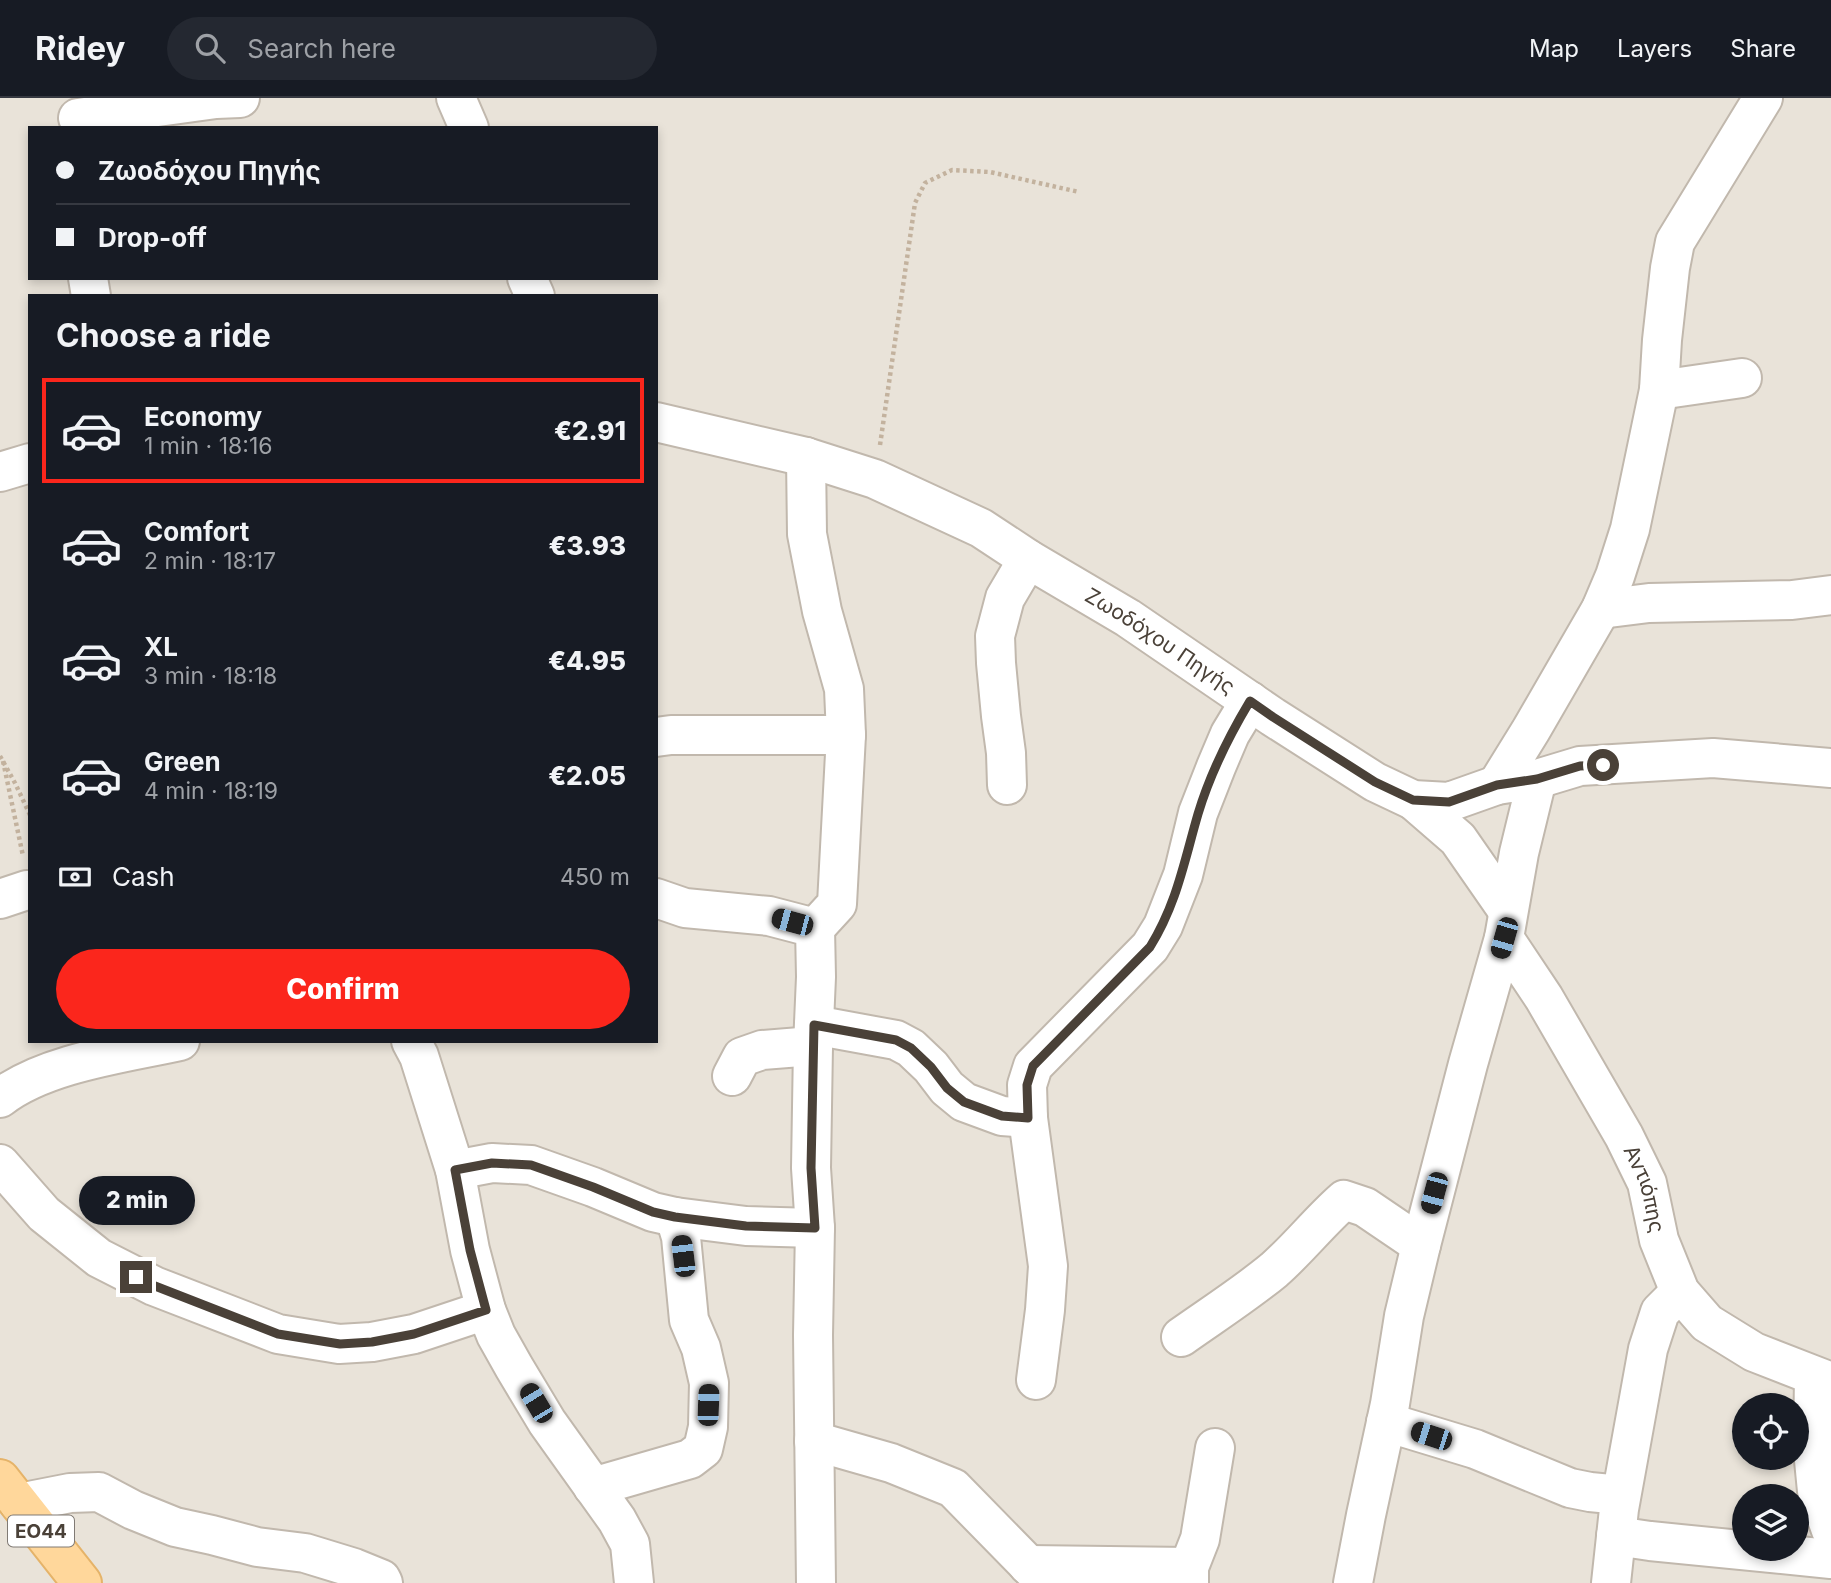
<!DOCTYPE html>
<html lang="en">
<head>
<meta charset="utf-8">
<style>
  :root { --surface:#171b24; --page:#242831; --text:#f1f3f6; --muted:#9ea1a6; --line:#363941; --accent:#fb261c }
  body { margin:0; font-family:Inter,sans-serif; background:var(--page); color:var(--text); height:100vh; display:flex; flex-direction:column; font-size:26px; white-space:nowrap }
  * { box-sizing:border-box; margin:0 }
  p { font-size:23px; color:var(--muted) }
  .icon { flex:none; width:38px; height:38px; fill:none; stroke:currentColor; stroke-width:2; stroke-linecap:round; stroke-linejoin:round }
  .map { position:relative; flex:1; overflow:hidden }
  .details { position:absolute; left:28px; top:196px; width:630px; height:749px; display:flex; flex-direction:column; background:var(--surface); border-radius:0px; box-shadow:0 4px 10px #0003 }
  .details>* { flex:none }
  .hud { position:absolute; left:28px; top:28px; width:630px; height:154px; border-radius:0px; box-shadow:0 4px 10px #0003; display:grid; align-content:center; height:154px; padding:0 28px; background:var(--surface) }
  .controls { position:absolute; left:1732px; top:1295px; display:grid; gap:14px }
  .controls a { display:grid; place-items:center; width:77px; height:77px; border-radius:50%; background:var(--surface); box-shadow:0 4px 10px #0003; font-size:35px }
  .end { position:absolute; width:32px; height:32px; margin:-16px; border:9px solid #4a4138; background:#fff; box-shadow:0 0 0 4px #fff }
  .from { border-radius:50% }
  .bubble { position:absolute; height:49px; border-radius:24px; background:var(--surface); box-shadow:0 4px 10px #0003; font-size:23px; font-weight:800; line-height:49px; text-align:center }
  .car { position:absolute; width:21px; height:42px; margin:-21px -10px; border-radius:9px; box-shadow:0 0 5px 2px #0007; background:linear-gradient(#222 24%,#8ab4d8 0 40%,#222 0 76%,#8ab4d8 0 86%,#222 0) }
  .hud b { display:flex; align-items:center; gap:24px; height:66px; font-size:26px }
  .hud b+b { border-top:2px solid var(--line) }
  .hud i { width:18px; height:18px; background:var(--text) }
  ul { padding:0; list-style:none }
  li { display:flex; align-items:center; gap:21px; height:105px; margin:0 14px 10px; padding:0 14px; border:4px solid transparent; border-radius:0px }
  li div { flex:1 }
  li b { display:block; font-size:26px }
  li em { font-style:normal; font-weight:800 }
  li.on { border-color:var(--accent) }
  li>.icon { width:63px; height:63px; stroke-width:1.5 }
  h2 { padding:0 28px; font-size:32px; line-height:84px }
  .pay { display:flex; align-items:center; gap:18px; height:77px; padding:0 28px; font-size:26px }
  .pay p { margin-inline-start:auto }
  .primary-button { display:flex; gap:14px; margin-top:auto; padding:14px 28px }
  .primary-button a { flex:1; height:80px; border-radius:42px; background:var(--accent); color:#fff; font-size:28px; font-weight:800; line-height:80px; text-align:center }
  header { display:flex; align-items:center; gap:42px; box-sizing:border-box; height:98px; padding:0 35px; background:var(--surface); border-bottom:2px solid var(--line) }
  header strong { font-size:33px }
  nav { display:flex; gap:38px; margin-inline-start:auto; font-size:24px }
  .search { width:490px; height:63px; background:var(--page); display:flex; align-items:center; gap:18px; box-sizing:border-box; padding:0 24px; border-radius:38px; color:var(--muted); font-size:26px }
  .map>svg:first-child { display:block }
</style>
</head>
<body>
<header>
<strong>Ridey</strong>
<div class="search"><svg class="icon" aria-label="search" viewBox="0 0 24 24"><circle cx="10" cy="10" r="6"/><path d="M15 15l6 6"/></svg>Search here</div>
<nav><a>Map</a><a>Layers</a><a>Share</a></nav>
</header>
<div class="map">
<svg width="1831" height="1485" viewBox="0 0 1831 1485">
  <rect width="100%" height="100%" fill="#f6f1eb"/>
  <path fill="#e9e3d9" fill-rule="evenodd" d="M0,0H1831V1485H0ZM30,30H656V180H30ZM30,198H656V943H30ZM1745,1307H1797V1360H1745ZM1745,1398H1797V1451H1745Z"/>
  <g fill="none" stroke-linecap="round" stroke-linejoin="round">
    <g stroke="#c1b8ad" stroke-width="42">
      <g id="minor">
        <path d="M456,0L469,30"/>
        <path d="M78,20L216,1L240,0"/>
        <path d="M88,180L91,198"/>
        <path d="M527,180L535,198"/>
        <path d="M1659,292L1742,280"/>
        <path id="s1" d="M656,324L806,359L875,381L981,430L1028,461L1128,520L1273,619L1375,684L1413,702L1449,704L1497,687L1537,681L1580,668L1713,660L1831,670"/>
        <path d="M806,359L807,436L822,513L844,591L846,637L837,806L815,830"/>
        <path d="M0,374L30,365"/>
        <path d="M1601,511L1649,505L1792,502L1831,497"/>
        <path d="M656,639L671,637H846"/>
        <path d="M1007,687L1006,655L1001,618L996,565L995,538L1005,500L1028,461"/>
        <path d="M1497,687L1531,632L1601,511L1615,478L1630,431L1659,292L1662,242L1670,170L1675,144L1763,0"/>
        <path d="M1413,702L1458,741L1508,813"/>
        <path d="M656,800L685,810L769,818L815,830L816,879L813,948L811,1070L815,1130L813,1237L816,1485"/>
        <path d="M0,801L27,792"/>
        <path id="s2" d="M1504,840L1544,900L1624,1038L1647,1085L1659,1142L1680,1194L1707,1225L1754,1254L1831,1284"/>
        <path d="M814,927L896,942L911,950L931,969L947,990L964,1004L1002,1018L1028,1020"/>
        <path d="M411,943L419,958L455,1072L470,1152L486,1212L496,1237L514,1269L547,1324L617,1422L630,1446L634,1485"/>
        <path d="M732,978L742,959L762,952L813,948"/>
        <path d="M0,1000C45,965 125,955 180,943"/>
        <path d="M0,1066L44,1116L99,1160L154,1188L278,1236L339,1246L372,1244L414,1236L486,1212"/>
        <path d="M455,1072L492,1065L531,1067L593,1089L653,1114L675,1119L746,1128L815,1130"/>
        <path d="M1181,1239C1212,1217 1245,1196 1274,1172C1299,1150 1319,1124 1344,1102L1365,1109L1421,1147"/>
        <path d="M1814,1278L1813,1352L1817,1393L1831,1432"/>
        <path d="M1036,1282L1045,1212L1048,1168L1028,1020L1027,987L1033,968L1150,849L1163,828L1183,777L1198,715L1216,669L1230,636L1250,603"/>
        <path d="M1386,1324L1475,1351L1570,1390L1590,1394L1621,1397"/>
        <path d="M814,1343L891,1365L953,1390L1046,1485"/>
        <path d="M593,1389L690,1361L703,1351L708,1329L709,1285L701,1250L689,1222L681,1139L675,1119"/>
        <path d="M19,1405L70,1395L99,1394L133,1412L175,1429L212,1437L257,1449L305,1455L354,1470L381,1481L383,1485"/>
        <path d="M1616,1438L1650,1443L1831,1461"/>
        <path d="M1028,1467L1189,1469"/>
        <path d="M1189,1485V1469L1200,1441L1215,1350"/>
        <path d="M1353,1485L1366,1417L1390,1306L1404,1218L1421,1147L1468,966L1504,840L1519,755L1537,681"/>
        <path d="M1611,1485L1619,1411L1648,1251L1660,1214L1680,1194"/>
      </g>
    </g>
    <g stroke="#e5b369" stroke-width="42">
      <path id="major" d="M0,1381L82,1485"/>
    </g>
    <g stroke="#c3b29e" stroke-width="4.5" stroke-dasharray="3.5 3.5" stroke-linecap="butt">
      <path d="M880,347L915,105L925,85L952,72L990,74L1079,94"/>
      <path d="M0,658L15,685L30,717"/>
      <path d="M3,663L23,758"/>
    </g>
    <use href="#minor" stroke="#fff" stroke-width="38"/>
    <use href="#major" stroke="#ffd79b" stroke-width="38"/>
  </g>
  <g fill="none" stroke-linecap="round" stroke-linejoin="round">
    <path stroke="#4a4138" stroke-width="9" d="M136,1179L155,1188L278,1236L340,1246L372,1244L414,1236L486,1212L470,1152L455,1072L492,1065L531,1067L593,1089L653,1114L675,1119L746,1128L815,1130L811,1070L814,927L896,942L911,950L931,969L947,990L964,1004L1002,1018L1028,1020L1027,987L1033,968L1150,849C1177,805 1184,764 1198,716C1210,676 1229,638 1250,603L1273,619L1375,684L1413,702L1449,704L1497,687L1537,681L1580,668L1603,667"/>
  </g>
  <g text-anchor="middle" stroke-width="7" stroke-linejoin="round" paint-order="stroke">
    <rect fill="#fff" stroke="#807a74" stroke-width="2" x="8" y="1417.5" width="66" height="31" rx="5"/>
    <g font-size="19" font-weight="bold" fill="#4a4138">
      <text x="41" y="1440">ΕΟ44</text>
    </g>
    <g font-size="21" fill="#4a4138" stroke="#fff">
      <text dy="7" stroke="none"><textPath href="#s1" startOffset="555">Ζωοδόχου Πηγής</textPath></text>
      <text dy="7" stroke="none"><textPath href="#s2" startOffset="289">Αντιόπης</textPath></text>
    </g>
  </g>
</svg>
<div class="controls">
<a><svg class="icon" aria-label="locate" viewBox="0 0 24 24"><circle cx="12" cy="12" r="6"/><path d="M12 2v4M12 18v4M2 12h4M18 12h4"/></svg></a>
<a><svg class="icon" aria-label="layers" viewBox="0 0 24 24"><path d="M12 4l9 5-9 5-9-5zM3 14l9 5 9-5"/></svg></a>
</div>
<i class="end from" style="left:1603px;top:667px"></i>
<i class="end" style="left:136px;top:1179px"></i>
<div class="bubble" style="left:79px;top:1078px;width:116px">2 min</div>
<i class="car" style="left:792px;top:824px;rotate:285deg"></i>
<i class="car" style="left:1504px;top:840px;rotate:196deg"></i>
<i class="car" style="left:1434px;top:1095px;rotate:195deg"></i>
<i class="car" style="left:683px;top:1158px;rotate:353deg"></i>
<i class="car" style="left:536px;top:1305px;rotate:329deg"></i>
<i class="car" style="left:708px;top:1307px;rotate:2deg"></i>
<i class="car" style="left:1431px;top:1338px;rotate:288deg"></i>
<div class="hud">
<b><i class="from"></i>Ζωοδόχου Πηγής</b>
<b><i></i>Drop-off</b>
</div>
<section class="details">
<h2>Choose a ride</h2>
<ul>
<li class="on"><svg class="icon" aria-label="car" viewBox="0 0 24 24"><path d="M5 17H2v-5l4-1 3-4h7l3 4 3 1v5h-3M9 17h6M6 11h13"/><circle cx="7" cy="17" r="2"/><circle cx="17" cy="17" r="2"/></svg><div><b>Economy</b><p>1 min · 18:16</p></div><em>€2.91</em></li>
<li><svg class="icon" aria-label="car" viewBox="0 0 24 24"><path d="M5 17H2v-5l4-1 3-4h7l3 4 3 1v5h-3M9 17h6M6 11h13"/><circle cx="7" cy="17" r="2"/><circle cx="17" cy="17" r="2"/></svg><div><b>Comfort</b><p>2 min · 18:17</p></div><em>€3.93</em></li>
<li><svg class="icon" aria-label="car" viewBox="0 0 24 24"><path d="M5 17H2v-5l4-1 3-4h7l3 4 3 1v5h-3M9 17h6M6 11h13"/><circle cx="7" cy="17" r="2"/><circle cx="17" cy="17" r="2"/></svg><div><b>XL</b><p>3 min · 18:18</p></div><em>€4.95</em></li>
<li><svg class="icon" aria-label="car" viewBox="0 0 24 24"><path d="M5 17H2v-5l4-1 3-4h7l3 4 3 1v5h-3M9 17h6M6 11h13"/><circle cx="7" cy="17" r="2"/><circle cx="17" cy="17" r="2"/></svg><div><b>Green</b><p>4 min · 18:19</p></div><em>€2.05</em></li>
</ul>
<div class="pay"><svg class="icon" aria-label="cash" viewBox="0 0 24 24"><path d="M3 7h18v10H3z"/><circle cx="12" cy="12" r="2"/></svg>Cash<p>450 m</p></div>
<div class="primary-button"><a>Confirm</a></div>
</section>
</div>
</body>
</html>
